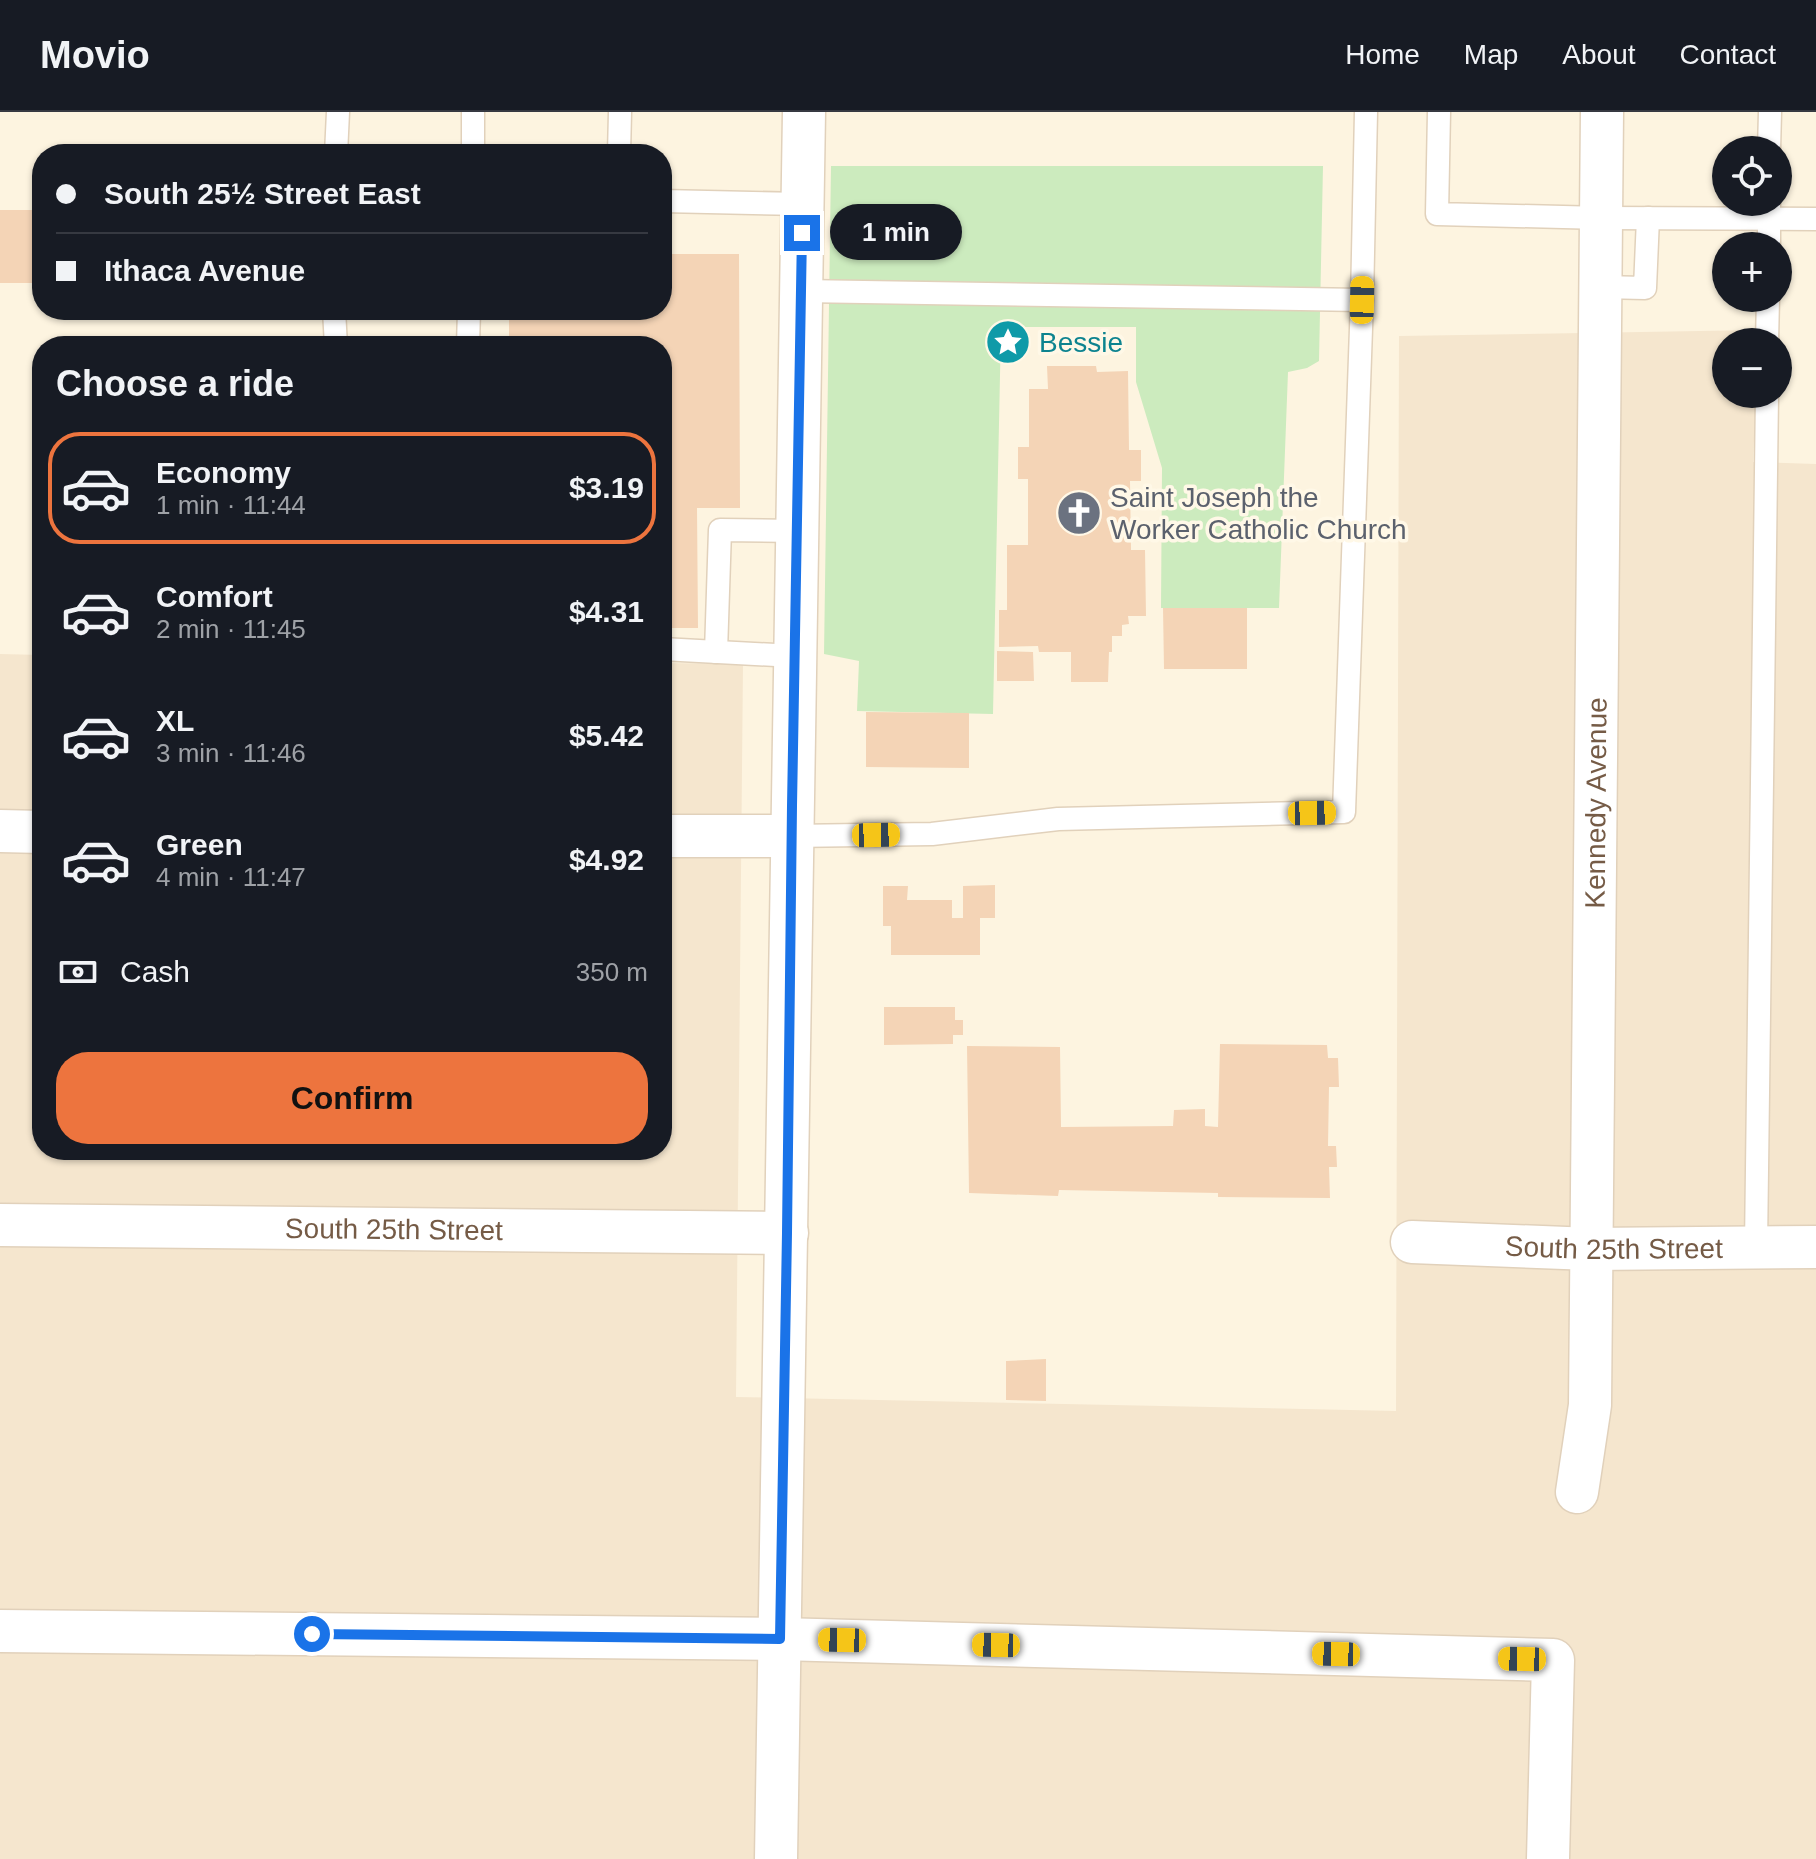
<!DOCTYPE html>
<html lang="en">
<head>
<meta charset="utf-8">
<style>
  :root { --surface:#171b24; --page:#20242c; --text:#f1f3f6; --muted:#9ea1a6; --line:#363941; --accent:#ed743e }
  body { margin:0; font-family:Helvetica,sans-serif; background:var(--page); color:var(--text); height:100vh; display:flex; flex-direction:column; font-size:30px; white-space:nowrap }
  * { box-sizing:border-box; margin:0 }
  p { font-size:26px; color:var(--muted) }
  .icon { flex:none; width:44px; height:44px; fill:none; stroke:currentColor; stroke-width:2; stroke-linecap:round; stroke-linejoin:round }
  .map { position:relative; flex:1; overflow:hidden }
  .drawer { position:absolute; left:32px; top:224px; width:640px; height:824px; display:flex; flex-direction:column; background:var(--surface); border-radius:32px; box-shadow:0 2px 6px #0004 }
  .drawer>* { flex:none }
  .hud { position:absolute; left:32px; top:32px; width:640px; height:176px; border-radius:32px; box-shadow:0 2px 6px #0004; display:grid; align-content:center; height:176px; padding:0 24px; background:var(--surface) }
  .fabs { position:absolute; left:1712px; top:24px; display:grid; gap:16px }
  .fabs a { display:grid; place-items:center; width:80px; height:80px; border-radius:50%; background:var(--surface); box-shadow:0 2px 6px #0004; font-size:40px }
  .end { position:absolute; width:36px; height:36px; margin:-18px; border:10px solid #1a73e8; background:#fff; box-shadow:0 0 0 4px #fff }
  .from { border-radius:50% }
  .bubble { position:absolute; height:56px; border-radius:28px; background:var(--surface); box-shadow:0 2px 6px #0004; font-size:26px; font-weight:700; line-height:56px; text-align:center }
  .car { position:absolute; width:24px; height:48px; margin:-24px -12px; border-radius:10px; box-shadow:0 0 6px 2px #0007; background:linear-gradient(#f5c518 24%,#345 0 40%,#f5c518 0 76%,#345 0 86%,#f5c518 0) }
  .hud b { display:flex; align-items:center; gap:28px; height:76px; font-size:30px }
  .hud b+b { border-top:2px solid var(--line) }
  .hud i { width:20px; height:20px; background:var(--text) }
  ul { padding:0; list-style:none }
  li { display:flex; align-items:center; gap:24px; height:112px; margin:0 16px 12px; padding:0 8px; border:4px solid transparent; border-radius:32px }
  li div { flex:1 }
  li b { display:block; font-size:30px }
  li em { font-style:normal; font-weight:700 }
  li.selected { border-color:var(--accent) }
  li>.icon { width:72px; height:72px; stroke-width:1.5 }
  h2 { padding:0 24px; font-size:36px; line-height:96px }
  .pay { display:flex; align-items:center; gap:20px; height:88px; padding:0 24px; font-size:30px }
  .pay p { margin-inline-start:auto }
  .action { display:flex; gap:16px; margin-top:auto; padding:16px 24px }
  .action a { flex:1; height:92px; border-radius:32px; background:var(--accent); color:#111; font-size:32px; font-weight:700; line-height:92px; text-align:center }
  header { display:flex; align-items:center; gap:48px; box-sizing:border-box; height:112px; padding:0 40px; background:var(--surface); border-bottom:2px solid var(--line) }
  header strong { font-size:38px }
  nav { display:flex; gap:44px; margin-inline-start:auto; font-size:28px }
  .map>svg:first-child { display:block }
</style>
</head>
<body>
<header>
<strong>Movio</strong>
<nav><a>Home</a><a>Map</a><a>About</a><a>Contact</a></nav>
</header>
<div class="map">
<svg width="1816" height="1747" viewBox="0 0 1816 1747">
  <rect width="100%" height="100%" fill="#fdf4e0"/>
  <path fill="#f5e6ce" d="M1758,218V230H1726V282H1756L1753,350L1816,352V1747H0V542L42,543V1038H662V551L743,552L736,1285L1396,1299L1399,224Z"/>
  <path fill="#ccebbe" d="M831,54H1323L1319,249L1307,256L1288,260L1279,496H1161L1162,356L1136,270V215H1001L993,602L857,599L859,549L824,542Z"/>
  <g fill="#f4d4b6">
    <rect x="0" y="98" width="42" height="73"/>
    <path d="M662,142H739L740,396H697L698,516H662V234H509V198H662Z"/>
    <path d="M1047,254H1096L1097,260L1128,259L1129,338H1141V369H1130L1131,438H1145L1146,504H1128L1129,512L1122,513V524H1112V540H1109L1108,570H1071V540H1039L1038,534L999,535V498H1007V433H1028V367H1018V335H1029V277H1048Z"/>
    <path d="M1163,496H1247V557H1164Z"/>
    <path d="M997,539L1033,540L1034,569H997Z"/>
    <path d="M866,600L969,601V656L866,655Z"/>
    <path d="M995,773V806H980V843H891V814H883V774H908L907,788H952V806H963V774Z"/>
    <path d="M884,895H955V908H963V923H953V932L884,933Z"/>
    <path d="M1220,932L1327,933L1328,946H1338L1339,975H1329L1328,1034H1336L1337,1055H1329L1330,1086L1218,1085V1081L1059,1078L1058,1084L969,1081L967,934L1060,935L1061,1015L1173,1014L1174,998L1205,997V1014L1218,1015Z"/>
    <path d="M1046,1247V1289L1006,1288V1249Z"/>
  </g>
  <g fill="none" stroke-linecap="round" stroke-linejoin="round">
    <g stroke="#e1d1bb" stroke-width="25">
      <g id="service">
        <path d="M1439,0L1437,102L1602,106L1816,107"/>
        <path d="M1769,38L1770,0"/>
        <path d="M336,42L338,0"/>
        <path d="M473,42V0"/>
        <path d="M619,42L620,0"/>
        <path d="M662,89L803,92"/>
        <path d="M1769,134V90"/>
        <path d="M1600,175L1645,176L1648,106"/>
        <path d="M802,179L1362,188"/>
        <path d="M334,198L336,234"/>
        <path d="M1767,230L1768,186"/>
        <path d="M468,234L469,198"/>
        <path d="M662,537L794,544"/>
        <path d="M716,540L720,418L797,419"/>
        <path d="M791,724L932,722L1058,707L1344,700L1362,188L1366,0"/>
        <path d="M1756,1135L1767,282"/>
      </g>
    </g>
    <g stroke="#e1d1bb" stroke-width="45">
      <g id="minor">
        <path d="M0,719L42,720"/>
        <path d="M662,724H791"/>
        <path id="s1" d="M0,1113L787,1121"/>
        <path id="s2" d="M1412,1130L1591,1137L1816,1135"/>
        <path id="s3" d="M1577,1380L1590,1293L1602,0"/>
        <path d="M0,1519L780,1527L1553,1548L1548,1747"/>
        <path d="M776,1747C787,1165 793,582 804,0"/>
      </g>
    </g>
    <use href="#service" stroke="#fff" stroke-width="22"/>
    <use href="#minor" stroke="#fff" stroke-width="42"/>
  </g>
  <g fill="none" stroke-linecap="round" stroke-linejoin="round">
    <path stroke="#1a73e8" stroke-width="10" d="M312,1522L780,1527L787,1121L792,694L802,121"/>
  </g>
  <defs>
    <g id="sight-disc" transform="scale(2.3)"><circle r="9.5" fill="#0f9aa8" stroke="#fff8e7"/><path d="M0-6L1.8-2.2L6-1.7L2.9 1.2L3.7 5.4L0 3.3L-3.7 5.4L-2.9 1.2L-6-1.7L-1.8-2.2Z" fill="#fff"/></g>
    <g id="church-disc" transform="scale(2.3)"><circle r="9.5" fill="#6b7280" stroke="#fff8e7"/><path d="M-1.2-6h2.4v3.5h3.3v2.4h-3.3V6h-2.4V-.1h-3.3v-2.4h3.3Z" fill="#fff"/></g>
  </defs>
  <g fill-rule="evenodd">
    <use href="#sight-disc" x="1008" y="230"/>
    <use href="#church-disc" x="1079" y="401"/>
  </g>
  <g text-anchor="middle" stroke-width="7" stroke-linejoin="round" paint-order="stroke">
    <g font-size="28" fill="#0d838f" stroke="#fff8e7" text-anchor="start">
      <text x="1039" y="240">Bessie</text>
    </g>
    <g font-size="28" fill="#5b616d" stroke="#fff8e7" text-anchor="start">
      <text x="1110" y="395">Saint Joseph the<tspan x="1110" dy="32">Worker Catholic Church</tspan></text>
    </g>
    <g font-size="28" fill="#755b46" stroke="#fff8e7">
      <text dy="10" stroke="none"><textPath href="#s3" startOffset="690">Kennedy Avenue</textPath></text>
      <text dy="10" stroke="none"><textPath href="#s1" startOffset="394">South 25th Street</textPath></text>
      <text dy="10" stroke="none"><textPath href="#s2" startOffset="202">South 25th Street</textPath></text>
    </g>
  </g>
</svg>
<div class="fabs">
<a><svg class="icon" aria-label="locate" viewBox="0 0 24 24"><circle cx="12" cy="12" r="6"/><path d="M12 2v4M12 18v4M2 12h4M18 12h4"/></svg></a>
<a>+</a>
<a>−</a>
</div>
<i class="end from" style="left:312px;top:1522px"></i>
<i class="end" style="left:802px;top:121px"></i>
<div class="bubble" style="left:830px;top:92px;width:132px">1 min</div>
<i class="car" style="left:1362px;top:188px;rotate:1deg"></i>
<i class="car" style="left:1312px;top:701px;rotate:89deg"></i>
<i class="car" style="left:876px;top:723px;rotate:89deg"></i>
<i class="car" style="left:842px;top:1528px;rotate:271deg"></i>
<i class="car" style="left:996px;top:1533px;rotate:271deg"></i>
<i class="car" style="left:1336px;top:1542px;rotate:271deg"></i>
<i class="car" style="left:1522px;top:1547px;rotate:271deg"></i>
<div class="hud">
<b><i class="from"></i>South 25½ Street East</b>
<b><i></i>Ithaca Avenue</b>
</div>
<section class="drawer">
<h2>Choose a ride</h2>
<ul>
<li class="selected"><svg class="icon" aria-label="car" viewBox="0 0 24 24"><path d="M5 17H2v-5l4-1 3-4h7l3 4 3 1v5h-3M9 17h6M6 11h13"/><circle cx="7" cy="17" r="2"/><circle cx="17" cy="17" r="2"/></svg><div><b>Economy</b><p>1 min · 11:44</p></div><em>$3.19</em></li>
<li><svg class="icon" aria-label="car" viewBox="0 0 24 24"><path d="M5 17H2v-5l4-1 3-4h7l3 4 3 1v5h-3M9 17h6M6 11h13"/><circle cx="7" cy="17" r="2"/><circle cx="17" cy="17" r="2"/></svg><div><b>Comfort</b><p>2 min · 11:45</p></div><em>$4.31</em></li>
<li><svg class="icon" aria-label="car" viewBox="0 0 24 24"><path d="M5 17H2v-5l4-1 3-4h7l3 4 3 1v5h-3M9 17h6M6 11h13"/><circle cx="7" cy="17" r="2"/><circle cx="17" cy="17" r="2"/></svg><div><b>XL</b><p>3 min · 11:46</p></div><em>$5.42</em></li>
<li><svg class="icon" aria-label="car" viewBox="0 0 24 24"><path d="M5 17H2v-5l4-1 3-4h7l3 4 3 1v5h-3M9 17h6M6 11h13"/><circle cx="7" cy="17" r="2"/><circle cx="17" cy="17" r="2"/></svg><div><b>Green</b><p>4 min · 11:47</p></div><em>$4.92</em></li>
</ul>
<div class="pay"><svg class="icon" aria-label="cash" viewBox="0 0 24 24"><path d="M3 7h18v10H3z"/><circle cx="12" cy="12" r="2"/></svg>Cash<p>350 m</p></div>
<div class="action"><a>Confirm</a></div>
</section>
</div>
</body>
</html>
